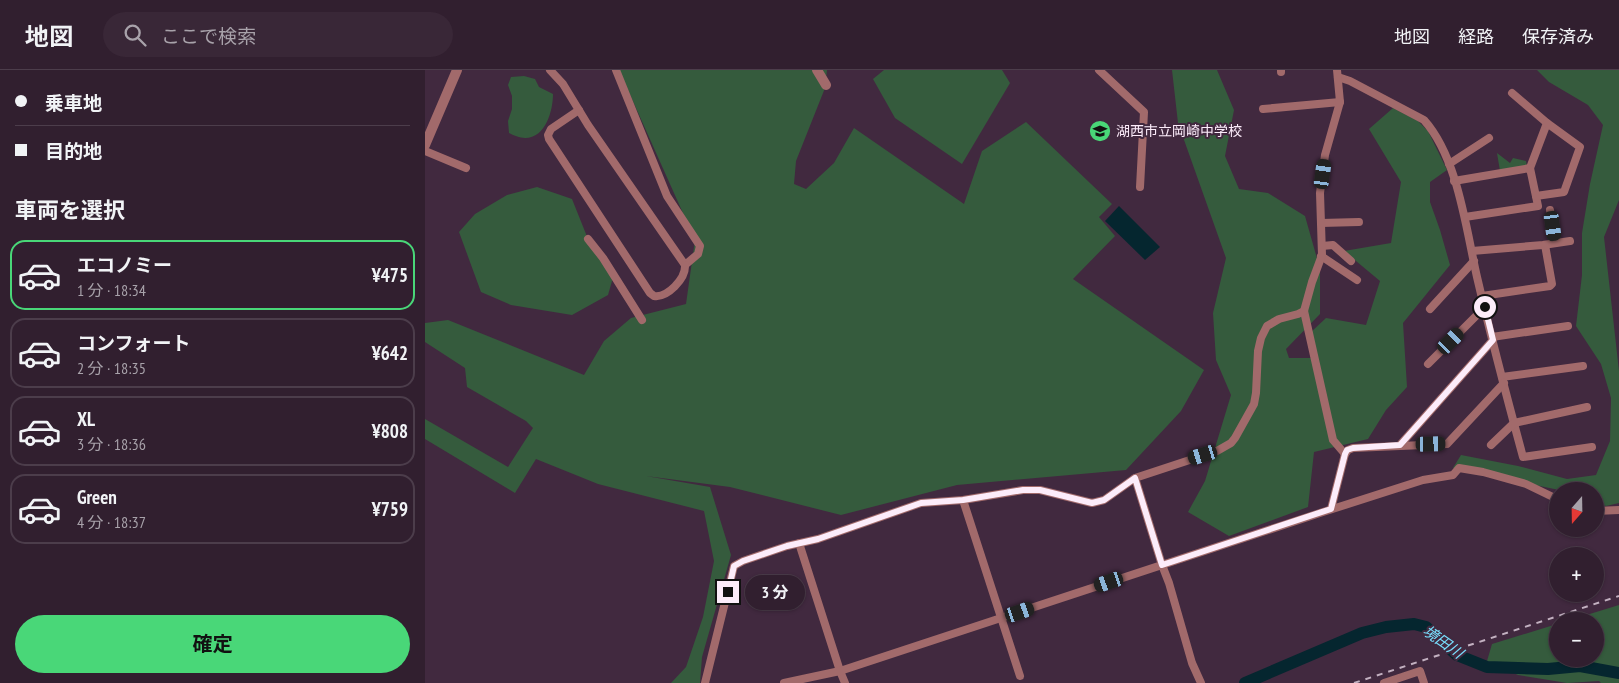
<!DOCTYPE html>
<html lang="ja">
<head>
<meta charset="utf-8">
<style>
  :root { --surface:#311f2f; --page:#392737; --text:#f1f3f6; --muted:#a8a2aa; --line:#4c3d4b; --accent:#49d778 }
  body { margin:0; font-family:"PT Sans Narrow","Noto Sans JP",sans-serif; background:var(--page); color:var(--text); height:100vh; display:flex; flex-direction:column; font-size:19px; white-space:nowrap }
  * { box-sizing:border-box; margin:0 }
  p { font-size:16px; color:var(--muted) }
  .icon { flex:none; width:28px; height:28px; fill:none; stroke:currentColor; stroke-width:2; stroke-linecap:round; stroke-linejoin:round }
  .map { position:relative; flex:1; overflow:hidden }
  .sheet { display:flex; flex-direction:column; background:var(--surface); width:425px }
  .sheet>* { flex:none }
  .guide { display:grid; align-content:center; height:110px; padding:0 15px; background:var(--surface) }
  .needle { width:32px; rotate:200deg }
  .buttons { position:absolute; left:1124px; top:412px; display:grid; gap:10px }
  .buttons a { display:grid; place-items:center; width:55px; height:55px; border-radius:50%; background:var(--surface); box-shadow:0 1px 4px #0004,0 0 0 1px var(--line); font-size:25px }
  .end { position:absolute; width:22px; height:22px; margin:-11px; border:6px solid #fcecfa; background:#111; box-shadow:0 0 0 2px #111 }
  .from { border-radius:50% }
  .bubble { position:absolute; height:35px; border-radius:18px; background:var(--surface); box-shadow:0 1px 4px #0004,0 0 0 1px var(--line); font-size:16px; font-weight:700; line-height:35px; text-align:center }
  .car { position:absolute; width:15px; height:30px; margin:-15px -8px; border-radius:6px; box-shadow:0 0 4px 1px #0007; background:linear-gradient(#222 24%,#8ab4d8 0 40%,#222 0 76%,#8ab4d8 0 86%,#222 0) }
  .guide b { display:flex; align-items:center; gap:18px; height:48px; font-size:19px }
  .guide b+b { border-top:1px solid var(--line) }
  .guide i { width:12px; height:12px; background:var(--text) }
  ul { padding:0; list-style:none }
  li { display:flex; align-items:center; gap:15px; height:70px; margin:0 10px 8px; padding:0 5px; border:2px solid var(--line); border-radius:15px }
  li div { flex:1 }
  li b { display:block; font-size:19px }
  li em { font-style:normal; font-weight:700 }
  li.active { border-color:var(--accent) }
  li>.icon { width:45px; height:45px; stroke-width:1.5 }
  h2 { padding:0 15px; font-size:22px; line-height:60px }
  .button { display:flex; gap:10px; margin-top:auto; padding:10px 15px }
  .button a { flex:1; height:58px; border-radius:30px; background:var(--accent); color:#111; font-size:20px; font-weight:700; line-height:58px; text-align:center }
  header { display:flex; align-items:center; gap:30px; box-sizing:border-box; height:70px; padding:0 25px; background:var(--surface); border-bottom:1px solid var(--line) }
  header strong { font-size:24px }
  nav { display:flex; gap:28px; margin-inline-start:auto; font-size:18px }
  .search { width:350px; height:45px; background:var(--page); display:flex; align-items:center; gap:12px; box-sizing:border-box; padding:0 18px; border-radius:28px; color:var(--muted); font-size:19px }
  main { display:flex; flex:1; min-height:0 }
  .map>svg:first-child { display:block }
</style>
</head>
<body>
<header>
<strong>地図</strong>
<div class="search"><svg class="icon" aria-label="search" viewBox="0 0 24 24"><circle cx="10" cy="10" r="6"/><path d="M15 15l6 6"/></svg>ここで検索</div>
<nav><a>地図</a><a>経路</a><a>保存済み</a></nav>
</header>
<main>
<section class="sheet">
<div class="guide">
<b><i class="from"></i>乗車地</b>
<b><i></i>目的地</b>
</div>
<h2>車両を選択</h2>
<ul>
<li class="active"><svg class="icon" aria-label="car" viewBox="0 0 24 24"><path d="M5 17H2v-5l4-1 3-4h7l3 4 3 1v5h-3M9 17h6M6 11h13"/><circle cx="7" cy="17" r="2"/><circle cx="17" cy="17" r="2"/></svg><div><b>エコノミー</b><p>1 分 · 18:34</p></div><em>¥475</em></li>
<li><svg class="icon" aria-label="car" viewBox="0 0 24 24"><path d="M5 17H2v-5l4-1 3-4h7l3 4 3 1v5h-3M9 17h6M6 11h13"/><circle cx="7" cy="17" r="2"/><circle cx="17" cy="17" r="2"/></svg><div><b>コンフォート</b><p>2 分 · 18:35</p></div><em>¥642</em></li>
<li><svg class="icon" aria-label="car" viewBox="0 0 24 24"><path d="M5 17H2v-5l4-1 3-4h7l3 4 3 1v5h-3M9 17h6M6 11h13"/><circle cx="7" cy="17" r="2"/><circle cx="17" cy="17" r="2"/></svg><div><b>XL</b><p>3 分 · 18:36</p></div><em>¥808</em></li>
<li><svg class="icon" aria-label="car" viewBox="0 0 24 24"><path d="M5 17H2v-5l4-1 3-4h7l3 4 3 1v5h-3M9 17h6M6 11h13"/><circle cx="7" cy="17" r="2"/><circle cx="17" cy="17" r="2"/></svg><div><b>Green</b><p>4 分 · 18:37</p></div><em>¥759</em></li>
</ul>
<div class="button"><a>確定</a></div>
</section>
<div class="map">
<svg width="1194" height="613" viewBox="0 0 1194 613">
  <rect width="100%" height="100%" fill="#41293f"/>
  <g fill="#355b3d">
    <path d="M194,0H402L400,18L371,91L369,114L381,119L409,93L429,58L539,134L557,81L601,52L687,134L674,147L690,166L648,209L779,300L756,341L701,400L532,415L416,445L305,417L221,406L285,417L306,485L277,587L275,613H246L261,597L278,547L289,491L279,441L173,414L111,389L90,423L0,369V349L83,397L108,358L101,351L42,317L40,298L0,272V253L23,250L159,305L179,271L206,248L261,234L270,170Z"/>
    <path d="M459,0H577L585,13L537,94L470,48L448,9Z"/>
    <path d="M747,0H792L809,40L800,86L814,119L843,123L880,146L895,199V244L861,279L864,288H888L884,264L901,248L941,255L955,211L919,181L966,173L976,112L944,59L968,38L993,51L1003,61L1022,100L1005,112V132L1015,160L1025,195L978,253L982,317L961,340L943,369L889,382L883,437L804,466L763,442L780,411L806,325L791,290L788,243L801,188L753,53Z"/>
    <path d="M1112,0H1194V130L1179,167L1194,301V433L1181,436L1170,432V421H1139L1028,398L1036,385L1093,396L1142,409L1171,405L1185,371L1186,328L1176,294L1151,256L1157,205V163L1165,114L1178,55L1163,35L1124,12Z"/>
    <path d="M99,6L110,9L114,17L128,24C128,40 121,68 100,68C95,68 88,65 84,63L83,51L87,39V26L83,15L86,7Z"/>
    <path d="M1072,83L1085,93L1088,88L1101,91L1102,97L1075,101Z"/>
    <path d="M112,117L147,129L163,169L189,204L183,225L147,245L86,235L56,222L34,162L50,144L82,125Z"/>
    <path d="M1194,535V613H1176L1174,611L1142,613L1093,605L1062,591L1067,574L1132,554V589H1170V551H1142Z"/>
  </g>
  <path fill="#05262f" d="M694,136L735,177L720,190L680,151Z"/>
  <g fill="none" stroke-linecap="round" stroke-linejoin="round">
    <path stroke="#05262f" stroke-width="12" d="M820,613L937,563L961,557L989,554L1001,557L1032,585L1062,597L1123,599L1155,596L1194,603"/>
    <g stroke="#a26a6b" stroke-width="8">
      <path d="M125,0L138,14L163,55L260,195L273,184L275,176L242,126L191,0"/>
      <path d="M674,0L719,42L715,117"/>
      <path d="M856,0V2"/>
      <path d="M913,7L925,11L999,50C1033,88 1041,159 1052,207C1066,267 1082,328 1098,387L1167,377"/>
      <path d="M1087,23L1122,53L1105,98"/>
      <path d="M838,39L915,32"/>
      <path d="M154,40L126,59L123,65L124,69L225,223L229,226C242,228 261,209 260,195"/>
      <path d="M0,81L41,98"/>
      <path d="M1024,94L1064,68"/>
      <path d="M1029,111L1105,98L1113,136L1040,147"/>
      <path d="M1111,126L1139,122L1155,77L1122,53"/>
      <path d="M1125,140L1130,173"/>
      <path d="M896,153L934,152"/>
      <path d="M163,169L178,188L217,250"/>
      <path d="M897,176L908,175L926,191"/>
      <path d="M1047,181L1118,175L1145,171"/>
      <path d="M896,186L932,210"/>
      <path d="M1057,226L1125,216L1127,214L1120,175"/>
      <path d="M1005,239L1049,191"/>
      <path d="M879,241L908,370L920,384"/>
      <path d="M1067,267L1143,256"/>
      <path d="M1003,294L1060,237"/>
      <path d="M1077,307L1158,296"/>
      <path d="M975,375L1068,270"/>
      <path d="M1066,375L1089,353L1162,337"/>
      <path d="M710,408L737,495L744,513L767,593L776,613"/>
      <path d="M538,430L595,606"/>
      <path d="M906,439L920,384L923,380L928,378L1022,374L1079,313"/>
      <path d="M1170,441L1194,440"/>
      <path d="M374,473L415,601L420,613"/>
      <path d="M280,613L309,496L318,491L362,476L393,469L496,433L538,430L598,420H615L667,433L679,430L710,408L792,381L806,373L810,368L829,334L831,323L833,281L836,268L842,256L854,249L873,244L879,241L887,212L897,185L895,123L900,85L915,32L912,0"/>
      <path d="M359,613L415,601L898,442L998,410L1028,405L1034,398L1058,402L1101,414L1132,429"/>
      <path d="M959,613L995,601L999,613"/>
    </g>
    <g stroke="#a26a6b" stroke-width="10">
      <path d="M392,0L401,15"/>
      <path d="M0,75L32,0"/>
    </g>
    <path stroke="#c3b1c1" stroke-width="2" stroke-dasharray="6 6" stroke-linecap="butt" d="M929,613L1194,526"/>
  </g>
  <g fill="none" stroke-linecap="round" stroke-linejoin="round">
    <path stroke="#fcecfa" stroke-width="6" d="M303,522L309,496L318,491L362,476L393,469L496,433L538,430L598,420H615L667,433L679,430L710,408L737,495L906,439L920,384L922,380L928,378L975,375L1068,270L1060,237"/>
  </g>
  <defs>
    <g id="school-disc" transform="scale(1.125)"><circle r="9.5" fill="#49d778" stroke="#41293f"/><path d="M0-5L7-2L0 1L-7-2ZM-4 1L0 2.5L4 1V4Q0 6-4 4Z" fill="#111"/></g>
  </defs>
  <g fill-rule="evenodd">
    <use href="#school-disc" x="675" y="61"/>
  </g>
  <g text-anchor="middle" stroke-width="4" stroke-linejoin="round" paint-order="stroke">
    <g font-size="14" fill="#fcecfa" stroke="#41293f" text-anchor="start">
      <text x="691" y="66">湖西市立岡崎中学校</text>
    </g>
    <g font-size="15" font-style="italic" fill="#78defd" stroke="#41293f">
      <text transform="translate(1018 572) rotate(35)" y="5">境田川</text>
    </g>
  </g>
</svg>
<div class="buttons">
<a><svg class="needle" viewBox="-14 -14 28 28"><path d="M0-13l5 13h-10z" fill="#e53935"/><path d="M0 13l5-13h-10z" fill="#a8a2aa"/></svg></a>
<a>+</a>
<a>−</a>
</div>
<i class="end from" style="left:1060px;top:237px"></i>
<i class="end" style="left:303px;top:522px"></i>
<div class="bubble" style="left:320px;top:505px;width:60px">3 分</div>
<i class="car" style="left:898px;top:104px;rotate:8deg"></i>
<i class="car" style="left:1128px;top:156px;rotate:172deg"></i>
<i class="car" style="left:1026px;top:271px;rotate:45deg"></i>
<i class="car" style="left:1006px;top:374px;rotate:89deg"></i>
<i class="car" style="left:778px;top:385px;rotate:253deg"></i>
<i class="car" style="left:684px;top:512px;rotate:251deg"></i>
<i class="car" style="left:595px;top:542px;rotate:71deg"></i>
</div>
</main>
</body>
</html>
